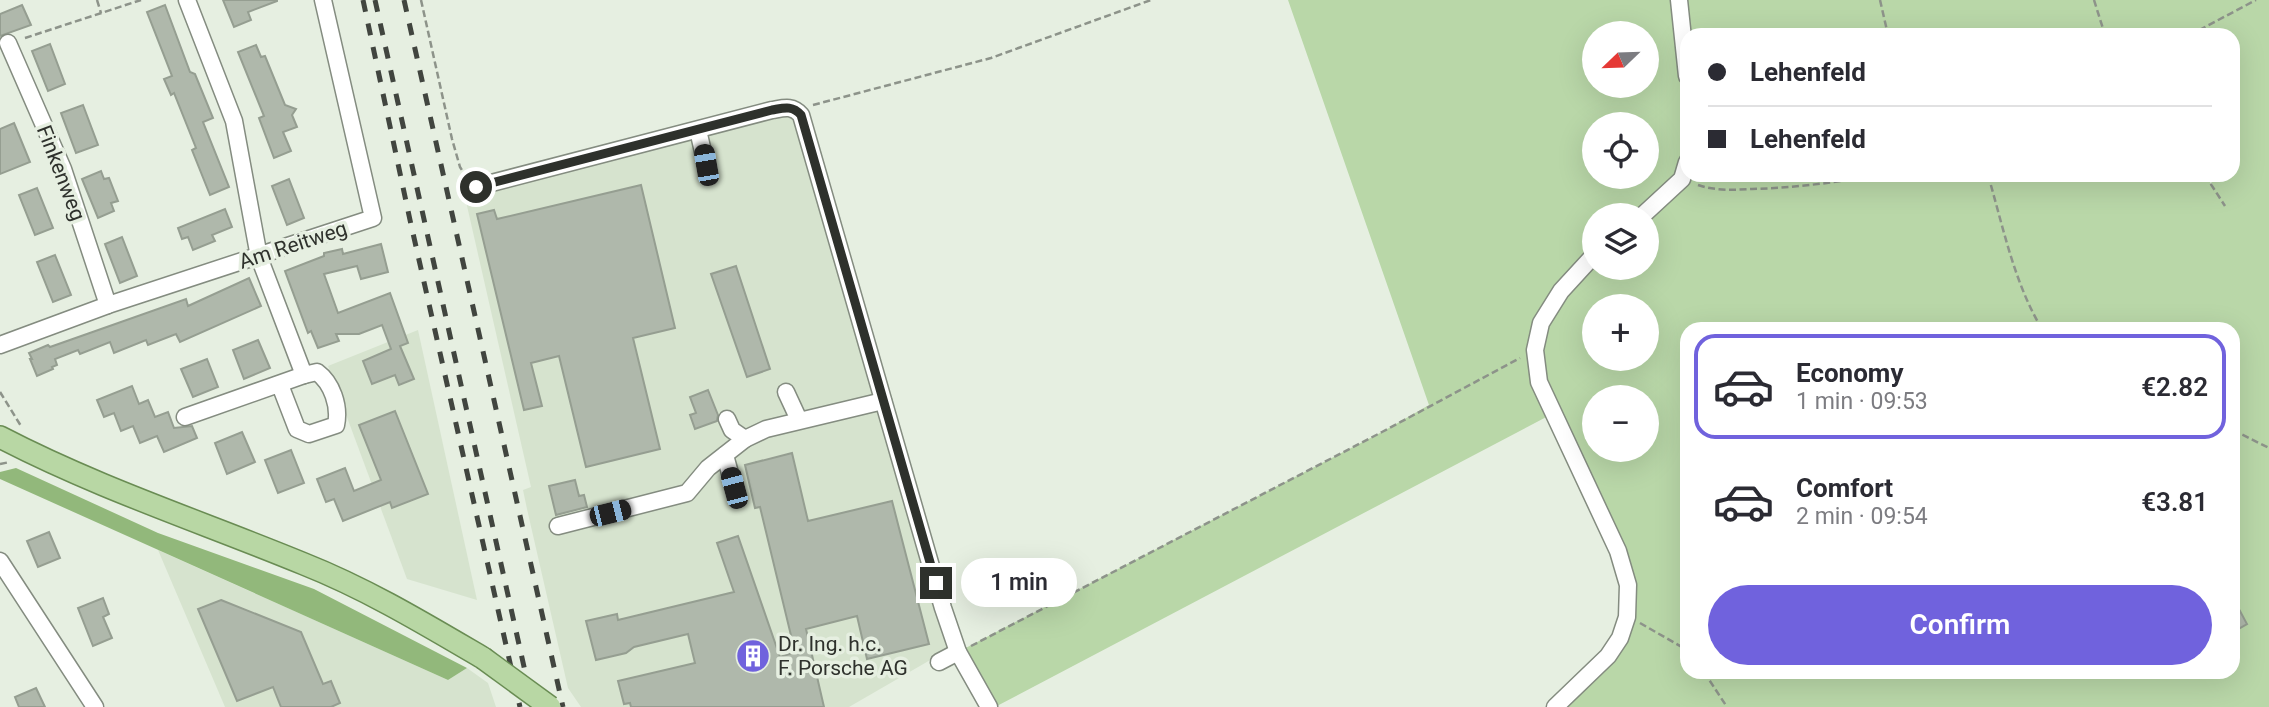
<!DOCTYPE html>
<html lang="en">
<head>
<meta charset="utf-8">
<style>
  :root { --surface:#fff; --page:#f2f2f3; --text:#2b2b33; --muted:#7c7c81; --line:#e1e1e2; --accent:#7062dd }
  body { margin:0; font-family:Roboto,sans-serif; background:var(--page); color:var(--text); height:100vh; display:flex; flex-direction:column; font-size:26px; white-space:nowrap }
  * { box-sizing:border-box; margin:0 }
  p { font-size:23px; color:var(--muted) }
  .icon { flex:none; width:38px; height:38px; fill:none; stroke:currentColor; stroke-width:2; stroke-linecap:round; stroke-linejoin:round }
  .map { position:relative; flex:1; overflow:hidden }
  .drawer { position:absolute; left:1680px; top:322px; width:560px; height:357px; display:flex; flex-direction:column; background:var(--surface); border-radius:21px; box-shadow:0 7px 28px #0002 }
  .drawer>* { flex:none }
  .banner { position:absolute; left:1680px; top:28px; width:560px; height:154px; border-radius:21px; box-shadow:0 7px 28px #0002; display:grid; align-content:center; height:154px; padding:0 28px; background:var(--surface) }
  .needle { width:46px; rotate:247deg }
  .fabs { position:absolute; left:1582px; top:21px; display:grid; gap:14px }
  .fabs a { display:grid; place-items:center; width:77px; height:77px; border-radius:50%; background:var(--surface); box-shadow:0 7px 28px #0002; font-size:35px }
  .end { position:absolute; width:32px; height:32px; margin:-16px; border:9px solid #2e312c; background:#fff; box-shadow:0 0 0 4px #fff }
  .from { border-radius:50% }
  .bubble { position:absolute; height:49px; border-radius:24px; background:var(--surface); box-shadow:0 7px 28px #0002; font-size:23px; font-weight:600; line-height:49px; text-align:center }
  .car { position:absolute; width:21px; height:42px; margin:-21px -10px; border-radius:9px; box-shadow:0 0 5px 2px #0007; background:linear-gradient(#222 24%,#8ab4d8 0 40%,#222 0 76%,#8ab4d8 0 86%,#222 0) }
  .banner b { display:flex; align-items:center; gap:24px; height:66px; font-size:26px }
  .banner b+b { border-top:2px solid var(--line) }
  .banner i { width:18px; height:18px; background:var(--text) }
  ul { padding:12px 0 0; list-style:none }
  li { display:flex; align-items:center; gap:21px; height:105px; margin:0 14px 10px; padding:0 14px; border:4px solid transparent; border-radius:21px }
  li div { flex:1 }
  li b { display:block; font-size:26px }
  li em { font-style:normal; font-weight:600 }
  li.active { border-color:var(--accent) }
  li>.icon { width:63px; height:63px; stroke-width:1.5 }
  .button { display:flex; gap:14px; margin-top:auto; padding:14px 28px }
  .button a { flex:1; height:80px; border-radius:42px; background:var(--accent); color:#fff; font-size:28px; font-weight:600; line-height:80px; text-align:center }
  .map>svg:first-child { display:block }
</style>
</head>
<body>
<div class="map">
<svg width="2269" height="707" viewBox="0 0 2269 707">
  <rect width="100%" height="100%" fill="#e6efe1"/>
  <g fill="#d6e3ce">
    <path d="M795,109L951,648L849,707H581L568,688L527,509L523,490L531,487L465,197L500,181L776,117Z"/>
    <path d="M418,330L477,600L407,579L328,366Z"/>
    <path d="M158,550L448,680L467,668L488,683L496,707H225Z"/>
  </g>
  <path fill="#b9d7a8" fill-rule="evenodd" d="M1288,0H2269V707H1555L1608,656L1628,585L1552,414L995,707L958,652L1382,432L1429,405ZM1594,33H1647V86H1594ZM1687,35H2233V175H2208L2214,188L2205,175H1687ZM1594,124H1647V177H1594ZM1594,215H1647V268H1594ZM1594,306H1647V359H1594ZM1687,329H2233V672H1687ZM1594,397H1647V450H1594Z"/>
  <path fill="#92b87b" d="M16,468L158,533L314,589L467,668L448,680L0,479V472Z"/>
  <g fill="#afb8ab" stroke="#959e91" stroke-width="2">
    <path d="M223,0H277V1L248,12L251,20L234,27Z"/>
    <path d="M22,5L31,25L0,36V14Z"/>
    <path d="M165,5L190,72L195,74L213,118L203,122L229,187L210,195L192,150L196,148L174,93L171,95L164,79L172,76L147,12Z"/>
    <path d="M50,44L65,84L48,91L32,51Z"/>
    <path d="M256,45L261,57L265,56L285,105L296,109L292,115L297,127L283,132L291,151L274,158L259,118L264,116L238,52Z"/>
    <path d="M83,105L98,145L76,153L61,113Z"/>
    <path d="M14,123L30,162L0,174V129Z"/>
    <path d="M101,171L104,179L109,178L118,201L111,203L114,211L98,218L82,179Z"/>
    <path d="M289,179L304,218L287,225L272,186Z"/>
    <path d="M641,185L675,328L633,338L660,449L586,467L559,356L531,363L542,406L524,410L477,214L494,210L497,219Z"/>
    <path d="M37,188L53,228L35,235L19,195Z"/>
    <path d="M225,209L232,227L212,235L215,241L193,250L188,237L182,239L178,228Z"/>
    <path d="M122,237L137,276L120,283L105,244Z"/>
    <path d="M381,244L388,272L361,279L357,266L324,274L338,313L390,293L408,343L400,346L414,379L399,385L395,375L372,384L363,361L391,349L382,325L359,334H336L339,341L318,348L311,331L308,333L285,271L324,256V253L342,249L343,254Z"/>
    <path d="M55,255L71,295L53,302L37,262Z"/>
    <path d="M736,266L770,369L747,377L711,274Z"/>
    <path d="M249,278L261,306L180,342L176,334L148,345L146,340L114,353L110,342L80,354L78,350L55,359L57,365L52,367L53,369L37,376L30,359H32L29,353L48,345L50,347L186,299L188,306Z"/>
    <path d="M258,340L270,368L244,379L233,350Z"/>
    <path d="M207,359L218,387L193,397L181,369Z"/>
    <path d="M132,386L139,404L148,400L155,417L168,412L174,428L192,426L197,438L164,452L157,436L140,443L133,426L121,431L114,413L104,417L97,400Z"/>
    <path d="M708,390L718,415L717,421L695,429L690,415L696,413L690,397Z"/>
    <path d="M395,411L428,494L392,508L390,502L343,521L334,499L326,502L317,479L345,468L354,491L381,480L359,425Z"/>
    <path d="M242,432L255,462L227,474L215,443Z"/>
    <path d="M291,450L304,483L278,493L265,460Z"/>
    <path d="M792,453L808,521L892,501L929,644L867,659L857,616L806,629L824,707H631L630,703L624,704L618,681L695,663L688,634L634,647L626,653L596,660L586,621L617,614L618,620L734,592L717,543L738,536L780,657L795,652L760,507L755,508L745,465Z"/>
    <path d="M575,480L579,496L584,495L587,507L556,515L549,486Z"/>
    <path d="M49,532L60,558L38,567L27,541Z"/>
    <path d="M103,598L109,614L103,617L112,638L93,646L78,608Z"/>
    <path d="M2233,598L2247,624L2233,632Z"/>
    <path d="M221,600L301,632L323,684L331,681L340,703L331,707H281L273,687L237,701L198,609Z"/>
    <path d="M36,688L45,707H19L15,697Z"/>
  </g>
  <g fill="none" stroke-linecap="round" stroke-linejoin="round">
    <g stroke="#848c80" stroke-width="19">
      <g id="minor">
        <path d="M187,0L234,121L259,257L304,375"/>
        <path d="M1679,0L1687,76"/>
        <path d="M8,43L63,169L108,305"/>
        <path d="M698,130L706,165"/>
        <path d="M476,187L772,110C784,108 792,105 801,115L943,608L958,652L989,707"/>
        <path d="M1643,215L1682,179L1687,162"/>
        <path d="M0,345L108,305L373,218L323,0"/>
        <path d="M786,392L799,420"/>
        <path d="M185,417L304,375L317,372C332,383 340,406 336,425L309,434L297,429L280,385"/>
        <path d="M727,419L732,430L745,439L766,429L883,401"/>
        <path d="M725,455L734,488"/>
        <path d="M558,526L687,493L708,468L745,439"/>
        <path d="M0,561L95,707"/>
        <path d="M939,662L958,652"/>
        <path d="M1555,707L1608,656L1620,638L1627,617L1628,585L1618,551L1539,382L1535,350L1541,323L1561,291L1594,255"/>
      </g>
    </g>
    <g stroke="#698c53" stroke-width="24">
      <path id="major" d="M0,437C98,488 202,522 304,564C367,589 425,624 483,658"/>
    </g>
    <g stroke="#8d938a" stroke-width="2.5" stroke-dasharray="7 3.5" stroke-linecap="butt">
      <path d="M97,0L101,13"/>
      <path d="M421,0L452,139L460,167L465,175"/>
      <path d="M1880,0L1888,35"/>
      <path d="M2094,0L2105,35"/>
      <path d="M2190,35L2256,0"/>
      <path d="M25,38L141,0"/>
      <path d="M813,105L991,58L1151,0"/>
      <path d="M1988,175C2003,226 2014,283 2042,329"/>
      <path d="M2205,175L2225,206"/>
      <path d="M1698,185C1715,191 1734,190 1752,189C1795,188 1837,182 1881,175"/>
      <path d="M0,392L21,426"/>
      <path d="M2233,430L2269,448"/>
      <path d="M0,464L10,462"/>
      <path d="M1640,623L1687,650"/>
      <path d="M971,646L1382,432L1520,358"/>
      <path d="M1704,672L1727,707"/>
    </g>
    <use href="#minor" stroke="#fff" stroke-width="16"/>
    <use href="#major" stroke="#b8d7a4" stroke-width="21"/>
    <g stroke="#41453f" stroke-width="5" stroke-dasharray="12 12" stroke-linecap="butt">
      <path d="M363,0L410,220L520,707"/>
      <path d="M375,0L533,707"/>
      <path d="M404,0L563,707"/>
    </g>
    <g stroke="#698c53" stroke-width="24" stroke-linecap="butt">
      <path id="major-bridge" d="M483,658L550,707"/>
    </g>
    <use href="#major-bridge" stroke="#b8d7a4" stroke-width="21"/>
  </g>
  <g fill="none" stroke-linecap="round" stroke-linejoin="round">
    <path stroke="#2e312c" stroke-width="9" d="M476,187L772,110C784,108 792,105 801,115L936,583"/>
  </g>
  <defs>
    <g id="building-disc" transform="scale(1.75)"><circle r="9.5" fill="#7062dd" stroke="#e6efe1"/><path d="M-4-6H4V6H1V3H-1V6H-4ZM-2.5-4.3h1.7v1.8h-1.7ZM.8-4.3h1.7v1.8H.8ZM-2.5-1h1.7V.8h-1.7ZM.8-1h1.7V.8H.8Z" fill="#fff"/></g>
  </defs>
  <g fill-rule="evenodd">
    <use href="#building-disc" x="753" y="656"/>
  </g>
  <g text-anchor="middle" stroke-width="7" stroke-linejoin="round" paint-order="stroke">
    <g font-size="21" fill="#2e312c" stroke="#e6efe1">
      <text transform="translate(61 173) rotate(69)" y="7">Finkenweg</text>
      <text transform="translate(293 245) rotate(-18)" y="7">Am Reitweg</text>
    </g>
    <g font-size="21" fill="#2e312c" stroke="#e6efe1" text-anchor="start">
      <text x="778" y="651">Dr. Ing. h.c.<tspan x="778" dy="24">F. Porsche AG</tspan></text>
    </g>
  </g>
</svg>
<div class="fabs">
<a><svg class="needle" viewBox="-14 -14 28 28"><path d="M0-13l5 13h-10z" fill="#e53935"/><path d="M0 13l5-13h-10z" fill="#7c7c81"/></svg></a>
<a><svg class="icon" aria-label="locate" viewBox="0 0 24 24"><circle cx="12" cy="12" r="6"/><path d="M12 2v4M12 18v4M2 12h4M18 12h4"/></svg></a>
<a><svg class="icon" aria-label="layers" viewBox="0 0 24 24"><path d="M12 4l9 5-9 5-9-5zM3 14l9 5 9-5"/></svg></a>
<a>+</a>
<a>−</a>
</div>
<i class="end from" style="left:476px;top:187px"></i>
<i class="end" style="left:936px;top:583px"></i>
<div class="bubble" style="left:961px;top:558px;width:116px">1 min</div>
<i class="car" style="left:706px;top:165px;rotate:350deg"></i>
<i class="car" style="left:734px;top:488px;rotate:345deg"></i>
<i class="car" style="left:610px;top:513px;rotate:76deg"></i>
<div class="banner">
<b><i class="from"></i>Lehenfeld</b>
<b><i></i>Lehenfeld</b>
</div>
<section class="drawer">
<ul>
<li class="active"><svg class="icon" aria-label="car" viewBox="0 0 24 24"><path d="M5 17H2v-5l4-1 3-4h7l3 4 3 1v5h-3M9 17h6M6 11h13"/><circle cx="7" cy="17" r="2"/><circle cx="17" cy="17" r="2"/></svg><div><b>Economy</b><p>1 min · 09:53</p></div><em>€2.82</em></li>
<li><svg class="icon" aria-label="car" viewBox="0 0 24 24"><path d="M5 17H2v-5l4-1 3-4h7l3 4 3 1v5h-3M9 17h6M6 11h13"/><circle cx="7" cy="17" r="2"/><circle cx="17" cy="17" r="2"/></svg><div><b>Comfort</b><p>2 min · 09:54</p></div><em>€3.81</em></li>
</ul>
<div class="button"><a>Confirm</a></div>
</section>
</div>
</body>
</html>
